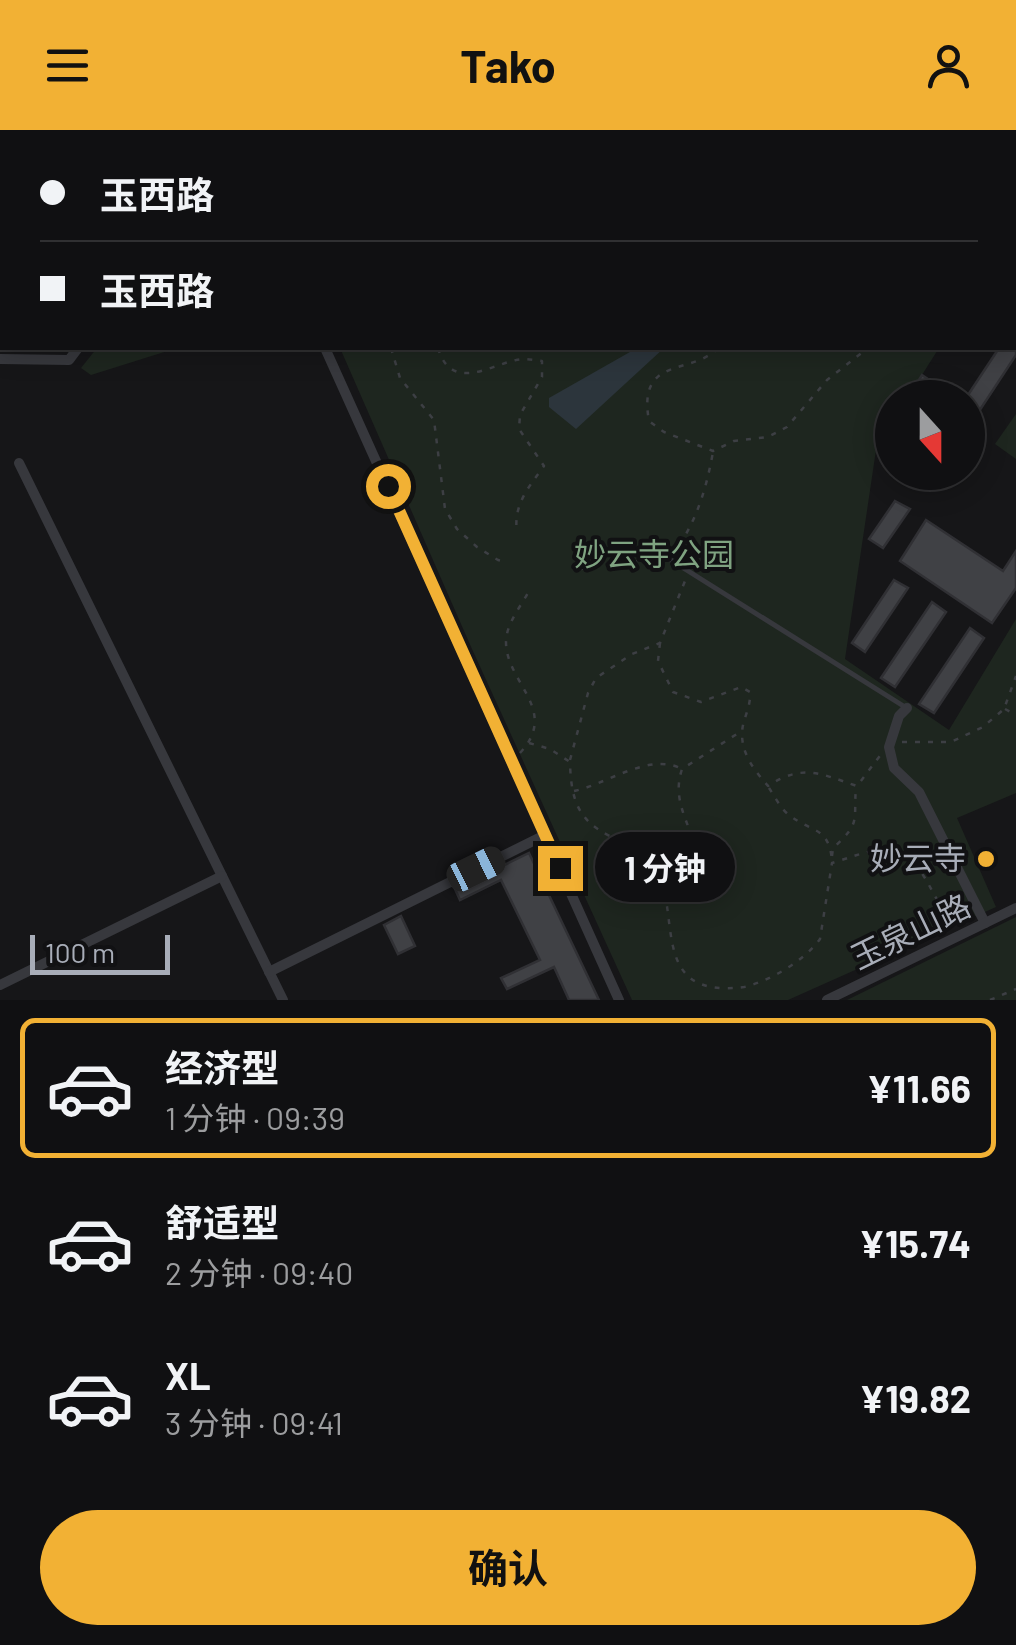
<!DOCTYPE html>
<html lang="zh">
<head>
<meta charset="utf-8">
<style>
  :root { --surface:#101012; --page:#19191b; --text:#f1f3f6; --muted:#9c9d9f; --line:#303032; --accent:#f2b134 }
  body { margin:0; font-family:Barlow,"Noto Sans SC",sans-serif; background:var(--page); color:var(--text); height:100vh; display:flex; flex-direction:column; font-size:38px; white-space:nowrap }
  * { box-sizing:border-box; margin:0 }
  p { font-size:32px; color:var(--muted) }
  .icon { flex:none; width:55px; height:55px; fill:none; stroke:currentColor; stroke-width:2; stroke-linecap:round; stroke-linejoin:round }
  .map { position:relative; height:870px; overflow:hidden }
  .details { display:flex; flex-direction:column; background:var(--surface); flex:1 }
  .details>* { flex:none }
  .guide { position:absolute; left:0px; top:0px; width:1018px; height:220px; box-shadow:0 5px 25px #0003,0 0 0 2px var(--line); display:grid; align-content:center; height:220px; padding:0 40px; background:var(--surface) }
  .needle { width:65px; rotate:159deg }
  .controls { position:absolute; left:875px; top:250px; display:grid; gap:20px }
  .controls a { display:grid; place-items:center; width:110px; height:110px; border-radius:50%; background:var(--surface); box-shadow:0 5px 25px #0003,0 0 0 2px var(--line); font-size:50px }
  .scale { position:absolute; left:30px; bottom:25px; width:140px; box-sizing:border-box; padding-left:10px; border:5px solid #a8adb8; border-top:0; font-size:28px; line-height:35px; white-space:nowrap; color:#a8adb8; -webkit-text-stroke:8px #111113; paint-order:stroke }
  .end { position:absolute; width:45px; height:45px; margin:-22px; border:12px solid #f2b134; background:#111; box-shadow:0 0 0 5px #111 }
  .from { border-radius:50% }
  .bubble { position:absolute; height:70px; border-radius:35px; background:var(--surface); box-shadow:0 5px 25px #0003,0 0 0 2px var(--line); font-size:32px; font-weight:700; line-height:70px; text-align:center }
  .car { position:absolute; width:30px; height:60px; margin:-30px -15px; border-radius:12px; box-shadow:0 0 8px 2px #0007; background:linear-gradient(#222 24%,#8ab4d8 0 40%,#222 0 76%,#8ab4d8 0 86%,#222 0) }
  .guide b { display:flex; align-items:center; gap:35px; height:95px; font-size:38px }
  .guide b+b { border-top:2px solid var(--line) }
  .guide i { width:25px; height:25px; background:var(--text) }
  ul { padding:18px 0 0; list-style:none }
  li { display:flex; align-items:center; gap:30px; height:140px; margin:0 20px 15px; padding:0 20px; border:5px solid transparent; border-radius:15px }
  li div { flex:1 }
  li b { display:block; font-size:38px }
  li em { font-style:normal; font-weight:700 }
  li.active { border-color:var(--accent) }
  li>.icon { width:90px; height:90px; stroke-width:1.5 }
  .action { display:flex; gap:20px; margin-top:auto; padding:20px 40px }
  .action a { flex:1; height:115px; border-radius:60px; background:var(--accent); color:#111; font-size:40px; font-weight:700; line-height:115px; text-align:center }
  header { display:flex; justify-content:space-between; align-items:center; height:130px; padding:0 40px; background:var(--accent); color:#111; font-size:45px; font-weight:700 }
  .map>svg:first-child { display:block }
</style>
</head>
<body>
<header><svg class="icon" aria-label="menu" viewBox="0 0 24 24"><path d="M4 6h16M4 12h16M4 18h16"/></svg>Tako<svg class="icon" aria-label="person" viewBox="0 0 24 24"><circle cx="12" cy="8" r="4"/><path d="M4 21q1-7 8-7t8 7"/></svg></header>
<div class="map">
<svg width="1016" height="870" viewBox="0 0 1016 870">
  <rect width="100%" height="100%" fill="#161618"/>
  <g fill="#1e261f">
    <path d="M537,0H906L907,2H531Z"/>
    <path d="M97,218H177L91,245L81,238Z"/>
    <path d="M340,218H939L908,267L892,268V293L876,320L845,529L949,600L1016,489V663L957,688L996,777L788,870H632L472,519Z"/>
    <path d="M1016,284V329L995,314Z"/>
    <path d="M1016,787V870H847Z"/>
  </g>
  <path fill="#2c353c" d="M637,218H664L576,299L549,277V268Z"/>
  <g fill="#404145" stroke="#303034" stroke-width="2.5">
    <path d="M999,218H1016V225L968,298V265Z"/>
    <path d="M922,245L944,260L938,268H908Z"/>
    <path d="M895,371L910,379L883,418L869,409Z"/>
    <path d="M926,390L1003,441L1016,421V458L992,493L900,431Z"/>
    <path d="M894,450L908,458L865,522L852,513Z"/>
    <path d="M932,472L946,482L895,557L881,548Z"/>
    <path d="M970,498L984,508L934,583L919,574Z"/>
    <path d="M529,723L547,761L599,870H569L554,837L507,859L501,848L540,830L501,750L460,770L455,759Z"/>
    <path d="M401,786L415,816L398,824L384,795Z"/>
  </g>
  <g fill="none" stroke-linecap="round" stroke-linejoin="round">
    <g stroke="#3d3f44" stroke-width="2.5" stroke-dasharray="5 8" stroke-linecap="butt">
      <path d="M855,0L856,2"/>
      <path d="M709,2L712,0"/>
      <path d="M875,2L877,0"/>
      <path d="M391,218L400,248L434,290L445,379L457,399L477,417L498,430L506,432"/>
      <path d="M438,218C451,262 489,236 516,230C524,228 533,230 542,231V247L520,285L519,299L544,336C528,358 513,375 517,403"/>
      <path d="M718,218C691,246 637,225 649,291L664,302L713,321L734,311L768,307L787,297L827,250L868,218"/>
      <path d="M672,425C696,394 706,360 713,322"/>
      <path d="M581,439L597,434L662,430"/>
      <path d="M660,513L658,531L673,562L701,572L741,557L750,562C751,579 742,589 742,604C742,625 755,641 768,656C803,633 821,644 857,656L882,623"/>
      <path d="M1005,579L1016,585"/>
      <path d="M902,612H951L983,597L1004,579L1016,546"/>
      <path d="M529,613L550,619L570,632C571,676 581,696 624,712C634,715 643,718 650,727C687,775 642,870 744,857C770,851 804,831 820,809L832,733C869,722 898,705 923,745C931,757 935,769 944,779L965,775"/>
      <path d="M520,623C560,580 506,553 506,512C506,494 521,476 529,461"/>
      <path d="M570,630L588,563L596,548L632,524L660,513L687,446"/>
      <path d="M769,658C775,667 781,679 789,685C812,703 829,696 832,731"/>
      <path d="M574,661C607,654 648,623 680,638"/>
      <path d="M832,726L833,718C862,692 853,690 856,658"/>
      <path d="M668,758L696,737C699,700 669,678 682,639L740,602"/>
      <path d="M990,870L1016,859"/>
    </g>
    <g stroke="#37383d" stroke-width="5">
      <path d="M89,0L92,2"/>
      <path d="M43,2L45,0"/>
      <path d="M246,2L248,0"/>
      <path d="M0,60L2,56"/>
      <path d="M669,429L905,577"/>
    </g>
    <g stroke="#37383d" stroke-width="10">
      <path d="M325,218L619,870"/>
      <path d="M0,229L69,230L78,218"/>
      <path d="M19,333L283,870"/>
      <path d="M907,578L899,586L889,617L894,638L919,662L985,793"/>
      <path d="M269,842L545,705"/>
      <path d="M0,855L222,746"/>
      <path d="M827,870L1016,778"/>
    </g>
  </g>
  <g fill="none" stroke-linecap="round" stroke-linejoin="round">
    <path stroke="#f2b134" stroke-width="12" d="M388,356L560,738"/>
  </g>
  <circle fill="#f2b134" stroke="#111113" stroke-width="4" cx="986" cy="729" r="10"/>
  <g text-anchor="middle" stroke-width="8" stroke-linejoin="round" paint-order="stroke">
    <g font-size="32" fill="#7fa381" stroke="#111113">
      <text x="654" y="436">妙云寺公园</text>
    </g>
    <g font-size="32" fill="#a8adb8" stroke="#111113" text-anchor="end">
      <text x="966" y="740">妙云寺</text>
    </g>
    <g font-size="32" fill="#a8adb8" stroke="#111113">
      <text transform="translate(911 802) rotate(-26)" y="11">玉泉山路</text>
    </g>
  </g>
</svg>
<div class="controls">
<a><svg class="needle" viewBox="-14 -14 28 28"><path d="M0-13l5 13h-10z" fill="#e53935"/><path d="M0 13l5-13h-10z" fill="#9c9d9f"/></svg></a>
</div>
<div class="scale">100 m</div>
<i class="end from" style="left:388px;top:356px"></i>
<i class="end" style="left:560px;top:738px"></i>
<div class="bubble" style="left:595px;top:702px;width:140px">1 分钟</div>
<i class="car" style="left:476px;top:739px;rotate:64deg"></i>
<div class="guide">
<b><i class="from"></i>玉西路</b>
<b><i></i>玉西路</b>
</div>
</div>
<section class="details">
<ul>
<li class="active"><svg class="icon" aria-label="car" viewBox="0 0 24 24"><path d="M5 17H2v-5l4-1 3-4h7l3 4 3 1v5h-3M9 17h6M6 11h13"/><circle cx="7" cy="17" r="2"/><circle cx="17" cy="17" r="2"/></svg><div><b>经济型</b><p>1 分钟 · 09:39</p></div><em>¥11.66</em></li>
<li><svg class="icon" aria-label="car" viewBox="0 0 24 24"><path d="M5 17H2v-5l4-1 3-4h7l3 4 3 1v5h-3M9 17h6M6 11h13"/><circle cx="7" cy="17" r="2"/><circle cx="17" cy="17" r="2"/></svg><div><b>舒适型</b><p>2 分钟 · 09:40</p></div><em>¥15.74</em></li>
<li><svg class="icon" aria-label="car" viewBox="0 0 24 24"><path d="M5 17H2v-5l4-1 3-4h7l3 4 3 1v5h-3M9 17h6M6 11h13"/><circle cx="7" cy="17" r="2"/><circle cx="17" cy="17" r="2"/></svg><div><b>XL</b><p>3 分钟 · 09:41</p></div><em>¥19.82</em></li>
</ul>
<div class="action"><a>确认</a></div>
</section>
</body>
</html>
